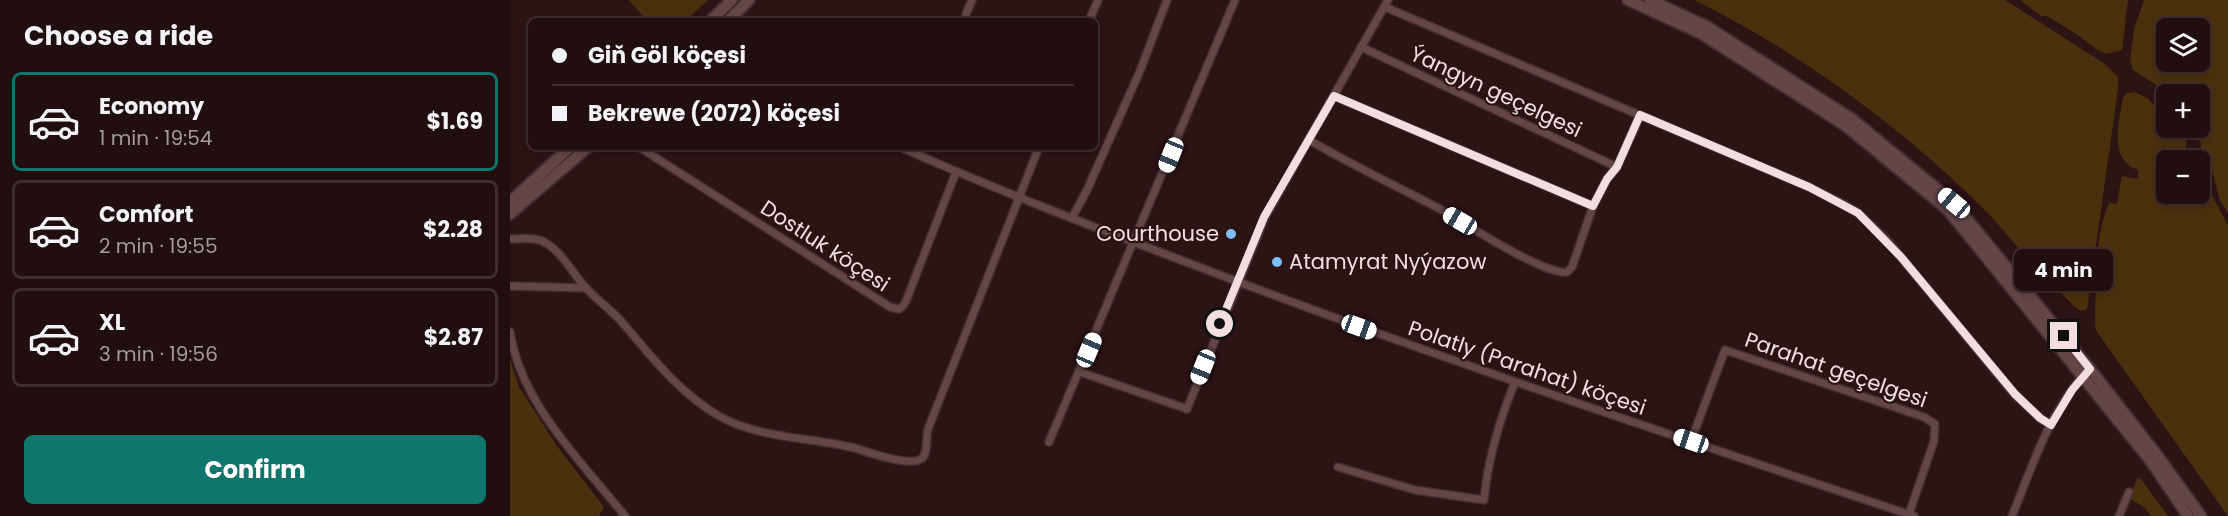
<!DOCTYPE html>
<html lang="en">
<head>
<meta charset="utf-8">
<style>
  :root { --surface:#210e0f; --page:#291718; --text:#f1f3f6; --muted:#a29c9e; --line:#3e2e2f; --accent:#0f766e }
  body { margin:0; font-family:Poppins,sans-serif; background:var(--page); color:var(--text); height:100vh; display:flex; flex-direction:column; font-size:22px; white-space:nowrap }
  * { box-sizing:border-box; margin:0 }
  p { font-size:20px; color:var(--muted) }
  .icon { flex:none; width:33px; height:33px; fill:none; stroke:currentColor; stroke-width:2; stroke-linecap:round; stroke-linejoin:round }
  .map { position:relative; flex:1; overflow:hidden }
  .drawer { display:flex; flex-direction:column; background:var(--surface); width:510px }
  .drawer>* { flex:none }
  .hud { position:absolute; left:18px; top:18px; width:570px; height:132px; border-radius:9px; box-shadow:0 3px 9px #0003,0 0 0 2px var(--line); display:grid; align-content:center; height:132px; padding:0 24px; background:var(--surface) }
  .tools { position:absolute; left:1646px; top:18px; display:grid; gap:12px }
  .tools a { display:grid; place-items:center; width:54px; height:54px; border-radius:9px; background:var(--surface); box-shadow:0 3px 9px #0003,0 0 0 2px var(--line); font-size:30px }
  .end { position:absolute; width:27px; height:27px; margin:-14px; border:8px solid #f2dedf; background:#111; box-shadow:0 0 0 3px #111 }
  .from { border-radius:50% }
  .bubble { position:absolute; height:42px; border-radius:9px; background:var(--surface); box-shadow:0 3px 9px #0003,0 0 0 2px var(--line); font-size:20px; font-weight:700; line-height:42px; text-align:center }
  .car { position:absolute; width:18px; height:36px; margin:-18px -9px; border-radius:8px; box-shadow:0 0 4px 2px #0007; background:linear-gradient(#fff 24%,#345 0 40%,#fff 0 76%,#345 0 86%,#fff 0) }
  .hud b { display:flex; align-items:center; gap:21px; height:57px; font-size:22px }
  .hud b+b { border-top:2px solid var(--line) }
  .hud i { width:15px; height:15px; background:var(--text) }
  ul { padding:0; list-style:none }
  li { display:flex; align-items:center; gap:18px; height:99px; margin:0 12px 9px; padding:0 12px; border:3px solid var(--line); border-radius:9px }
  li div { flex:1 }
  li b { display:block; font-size:22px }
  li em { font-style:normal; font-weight:700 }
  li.selected { border-color:var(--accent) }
  li>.icon { width:54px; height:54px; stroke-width:1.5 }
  h2 { padding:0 24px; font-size:27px; line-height:72px }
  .action { display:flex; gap:12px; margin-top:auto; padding:12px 24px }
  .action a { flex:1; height:69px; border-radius:9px; background:var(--accent); color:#fff; font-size:24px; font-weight:700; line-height:69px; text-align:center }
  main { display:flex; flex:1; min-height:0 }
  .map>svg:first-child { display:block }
</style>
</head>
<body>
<main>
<section class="drawer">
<h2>Choose a ride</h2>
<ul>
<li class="selected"><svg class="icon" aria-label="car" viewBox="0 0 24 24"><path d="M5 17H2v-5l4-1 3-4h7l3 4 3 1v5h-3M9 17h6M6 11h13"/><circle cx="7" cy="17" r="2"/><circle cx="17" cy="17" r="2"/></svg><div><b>Economy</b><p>1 min · 19:54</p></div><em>$1.69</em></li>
<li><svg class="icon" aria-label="car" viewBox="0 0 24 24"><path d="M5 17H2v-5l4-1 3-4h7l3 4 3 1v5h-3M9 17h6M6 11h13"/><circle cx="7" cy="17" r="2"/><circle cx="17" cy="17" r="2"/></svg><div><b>Comfort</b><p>2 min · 19:55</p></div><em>$2.28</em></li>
<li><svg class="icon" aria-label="car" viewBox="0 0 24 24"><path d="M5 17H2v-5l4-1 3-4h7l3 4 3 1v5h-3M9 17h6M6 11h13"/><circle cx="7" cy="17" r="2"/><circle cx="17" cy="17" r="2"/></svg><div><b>XL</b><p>3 min · 19:56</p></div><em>$2.87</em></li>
</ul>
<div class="action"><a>Confirm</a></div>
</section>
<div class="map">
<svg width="1718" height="516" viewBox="0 0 1718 516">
  <rect width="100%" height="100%" fill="#2c1314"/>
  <g fill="#4b300e" fill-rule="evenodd">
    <path d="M119,0H198L175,21H137Z"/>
    <path d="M1184,0H1495L1595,64L1608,77V89L1577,309L1571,311C1556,302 1548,285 1533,277C1510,251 1488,222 1463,198C1381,120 1286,50 1184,0Z"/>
    <path d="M1510,0H1618L1612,50L1596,54L1586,49L1568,35L1537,16H1531Z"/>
    <path d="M1634,0H1718V214L1710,200L1698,156L1690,152L1691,143L1677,128H1689V94H1660L1623,70L1620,61L1624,29ZM1656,28H1689V62H1656Z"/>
    <path d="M1625,92L1637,98L1656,116V128H1667L1677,142L1672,160H1656V194H1689V183L1697,187L1718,225V516L1587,332L1585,327C1586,291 1584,236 1599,203L1607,204L1612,176L1628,179V170C1598,160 1609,123 1613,98L1617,93Z"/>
    <path d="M0,359L9,387L47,446L94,507L89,516H0Z"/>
    <path d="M1627,478L1631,479L1658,516H1641L1634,507L1620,499Z"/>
  </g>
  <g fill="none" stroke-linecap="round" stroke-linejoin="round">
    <g stroke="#402d2f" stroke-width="10">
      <g id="minor">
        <path d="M875,7L1299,187L1335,205L1348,213L1376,239L1505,395L1530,418L1541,425"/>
        <path d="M456,14L462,0"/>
        <path d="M579,21L588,0"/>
        <path d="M851,47L1107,167"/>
        <path d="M824,96L1083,206"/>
        <path d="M799,140C842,165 886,186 930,209C954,223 1034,275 1057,272L1062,267L1083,206L1097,179L1107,167L1130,115"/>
        <path d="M129,147L380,307L389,309L393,306L396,301L446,172"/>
        <path d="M390,147C491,192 594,231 697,270C930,359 1167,437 1404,516"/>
        <path d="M562,218L577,190L630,71L657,0"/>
        <path d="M0,239C10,239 22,237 32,241C50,249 62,272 75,287C86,299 100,309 111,321C140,355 169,393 209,416C250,439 300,437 345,448C358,452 406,470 414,456C418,448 416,437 418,429L529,147"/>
        <path d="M0,286L76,288"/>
        <path d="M0,332C11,404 71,461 115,516"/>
        <path d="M570,372L677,409L755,217L878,0"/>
        <path d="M1181,441L1215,350L1414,417L1425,424L1424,441L1399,514"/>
        <path d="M539,442L725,0"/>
        <path d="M828,467L905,490L974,500C978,458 989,421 1005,382"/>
        <path d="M1502,516C1521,469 1539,413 1574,375"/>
        <path d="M1609,516L1619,492"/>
      </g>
    </g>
    <g stroke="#402d2f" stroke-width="14">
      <g id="secondary">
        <path d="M1118,0L1192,34L1336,126L1438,210L1640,460L1678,516"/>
        <path d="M1140,0L1196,26L1342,119L1444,203L1580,369L1647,455L1691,516"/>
        <path d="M200,21L222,0"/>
        <path d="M218,21L239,0"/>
        <path d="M0,202L60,147"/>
        <path d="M0,214L78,147"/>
      </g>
    </g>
    <use href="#minor" stroke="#654647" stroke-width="7"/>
    <use href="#secondary" stroke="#654647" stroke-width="10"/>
  </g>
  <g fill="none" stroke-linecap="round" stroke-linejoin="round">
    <path stroke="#f2dedf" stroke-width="8" d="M710,324L754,217L824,96L1083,206L1097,179L1107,167L1130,115L1299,187L1348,213L1391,257L1505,394L1530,418L1541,425L1562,390L1580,369L1554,336"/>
  </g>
  <g fill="#7bbef8" stroke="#2c1314" stroke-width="2">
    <circle cx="721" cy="234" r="6"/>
    <circle cx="767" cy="262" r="6"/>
  </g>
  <g text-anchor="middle" stroke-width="4.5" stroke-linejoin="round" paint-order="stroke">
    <g font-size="21" fill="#f2dedf" stroke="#2c1314">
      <text transform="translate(986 92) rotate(25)" y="7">Ýangyn geçelgesi</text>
      <text transform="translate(315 246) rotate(33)" y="7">Dostluk köçesi</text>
      <text transform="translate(1017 368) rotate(19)" y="7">Polatly (Parahat) köçesi</text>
      <text transform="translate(1326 370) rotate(19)" y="7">Parahat geçelgesi</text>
    </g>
    <g font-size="21" fill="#f2dedf" stroke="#2c1314" text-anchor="end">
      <text x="709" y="241">Courthouse</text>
      <text x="779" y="269" text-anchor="start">Atamyrat Nyýazow</text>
    </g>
  </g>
</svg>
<div class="tools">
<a><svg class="icon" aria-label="layers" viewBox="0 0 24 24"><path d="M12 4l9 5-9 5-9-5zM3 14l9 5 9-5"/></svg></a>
<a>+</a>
<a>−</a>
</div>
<i class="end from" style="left:710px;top:324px"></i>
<i class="end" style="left:1554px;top:336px"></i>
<div class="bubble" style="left:1504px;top:249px;width:99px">4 min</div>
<i class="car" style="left:661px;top:155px;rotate:202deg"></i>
<i class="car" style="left:1444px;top:203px;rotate:310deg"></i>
<i class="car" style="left:950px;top:221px;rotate:300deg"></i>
<i class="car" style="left:849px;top:327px;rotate:110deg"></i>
<i class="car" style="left:579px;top:350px;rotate:23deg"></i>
<i class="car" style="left:693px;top:367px;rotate:202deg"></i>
<i class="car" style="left:1181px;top:441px;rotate:289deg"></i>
<div class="hud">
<b><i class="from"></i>Giň Göl köçesi</b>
<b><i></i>Bekrewe (2072) köçesi</b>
</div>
</div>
</main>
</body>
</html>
